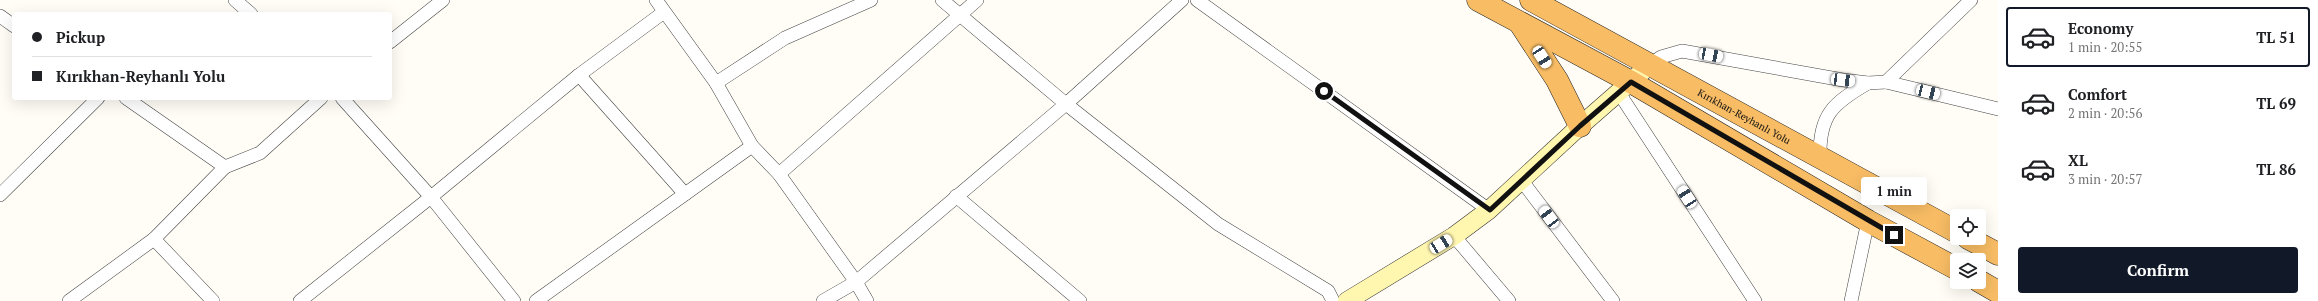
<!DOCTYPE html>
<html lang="en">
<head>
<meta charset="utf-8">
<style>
  :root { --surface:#fff; --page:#f6f6f6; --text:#202124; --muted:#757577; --line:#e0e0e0; --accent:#111827 }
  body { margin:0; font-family:"PT Serif",serif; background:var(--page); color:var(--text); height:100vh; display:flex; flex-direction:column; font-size:15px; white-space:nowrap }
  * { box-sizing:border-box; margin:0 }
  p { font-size:13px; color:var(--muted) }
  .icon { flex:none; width:22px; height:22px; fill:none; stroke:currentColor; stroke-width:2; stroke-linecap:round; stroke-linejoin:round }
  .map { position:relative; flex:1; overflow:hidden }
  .side { display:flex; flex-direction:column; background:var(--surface); width:320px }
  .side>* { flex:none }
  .hud { position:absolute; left:12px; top:12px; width:380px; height:88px; border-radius:4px; box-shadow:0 4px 16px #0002; display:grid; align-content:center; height:88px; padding:0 20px; background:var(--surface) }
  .fabs { position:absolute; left:1950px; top:209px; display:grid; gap:8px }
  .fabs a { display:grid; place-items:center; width:36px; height:36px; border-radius:4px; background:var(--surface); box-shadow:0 4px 16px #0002; font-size:20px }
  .end { position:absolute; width:18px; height:18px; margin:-9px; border:5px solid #111; background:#fff; box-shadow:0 0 0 2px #fff }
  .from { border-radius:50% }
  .bubble { position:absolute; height:28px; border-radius:4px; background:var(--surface); box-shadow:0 4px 16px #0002; font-size:13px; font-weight:700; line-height:28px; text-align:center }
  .car { position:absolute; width:12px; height:24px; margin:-12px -6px; border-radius:5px; box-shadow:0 0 3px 1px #0007; background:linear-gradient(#fff 24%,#345 0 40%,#fff 0 76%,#345 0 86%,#fff 0) }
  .hud b { display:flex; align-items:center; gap:14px; height:38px; font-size:15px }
  .hud b+b { border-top:1px solid var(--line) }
  .hud i { width:10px; height:10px; background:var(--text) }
  ul { padding:7px 0 0; list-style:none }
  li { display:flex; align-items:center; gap:12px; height:60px; margin:0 8px 6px; padding:0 12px; border:2px solid transparent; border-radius:4px }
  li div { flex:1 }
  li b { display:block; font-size:15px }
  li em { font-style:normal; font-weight:700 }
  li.active { border-color:var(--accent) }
  li>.icon { width:36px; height:36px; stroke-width:1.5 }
  .primary-button { display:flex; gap:8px; margin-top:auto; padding:8px 20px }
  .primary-button a { flex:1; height:46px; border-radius:4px; background:var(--accent); color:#fff; font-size:16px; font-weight:700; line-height:46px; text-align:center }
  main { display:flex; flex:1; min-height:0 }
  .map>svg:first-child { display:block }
</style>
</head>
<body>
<main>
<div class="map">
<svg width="1998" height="301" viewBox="0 0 1998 301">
  <rect width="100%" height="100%" fill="#fffdf5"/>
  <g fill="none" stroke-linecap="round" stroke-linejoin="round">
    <g stroke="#444" stroke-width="14">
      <g id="minor">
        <path d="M235,0L251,14"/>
        <path d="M656,0L716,83L752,146L779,174L856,282L867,301"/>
        <path d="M942,0L1066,104L1218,224L1328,291L1333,301"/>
        <path d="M1197,0L1489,210"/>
        <path d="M0,16L14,26"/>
        <path d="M390,42L443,0"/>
        <path d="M1651,64L1661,57L1682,51L1843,80L1868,83L1886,82L1971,0"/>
        <path d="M579,75L685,194"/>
        <path d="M1886,82L1998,109"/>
        <path d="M716,83L785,38L871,0"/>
        <path d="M1619,93L1755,301"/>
        <path d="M126,98L225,167"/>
        <path d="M342,98L431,197L514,301"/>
        <path d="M1820,157C1819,115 1833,103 1868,83"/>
        <path d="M779,174L977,0"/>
        <path d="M1522,181L1613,301"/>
        <path d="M0,195L98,98"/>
        <path d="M956,196L1080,301"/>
        <path d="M1454,236L1509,301"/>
        <path d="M154,239L213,301"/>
        <path d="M69,301L154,239L225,167L260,153L321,98"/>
        <path d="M300,301L431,197L579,75L664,12"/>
        <path d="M536,301L752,146"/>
        <path d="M823,301L856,282L1066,104L1182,0"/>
        <path d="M1851,301L1868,221"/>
      </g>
    </g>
    <g stroke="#333" stroke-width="19">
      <path id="secondary" d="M1347,301L1454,236L1489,210L1580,126L1651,64"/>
    </g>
    <g stroke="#222" stroke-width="23">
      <g id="trunk">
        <path d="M1478,0L1631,82L1868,221L1957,269"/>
        <path id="s1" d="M1531,0L1957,232"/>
        <path d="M1521,25L1557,80L1580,126"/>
        <path d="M1968,238L1998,254"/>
        <path d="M1979,281L1998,292"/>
      </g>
    </g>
    <use href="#minor" stroke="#fff" stroke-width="13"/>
    <use href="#secondary" stroke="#fff6b0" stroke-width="18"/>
    <use href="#trunk" stroke="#f7bc64" stroke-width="22"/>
  </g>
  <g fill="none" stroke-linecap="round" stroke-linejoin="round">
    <path stroke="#111" stroke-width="5" d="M1324,91L1490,210L1580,126L1631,82L1894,235"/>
  </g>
  <g text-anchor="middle" stroke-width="4" stroke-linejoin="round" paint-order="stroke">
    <g font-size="10" fill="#111" stroke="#fff">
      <text dy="4" stroke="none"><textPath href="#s1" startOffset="243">Kırıkhan-Reyhanlı Yolu</textPath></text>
    </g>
  </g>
</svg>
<div class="fabs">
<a><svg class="icon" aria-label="locate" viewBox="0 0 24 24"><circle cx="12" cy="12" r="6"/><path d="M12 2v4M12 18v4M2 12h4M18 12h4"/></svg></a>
<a><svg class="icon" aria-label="layers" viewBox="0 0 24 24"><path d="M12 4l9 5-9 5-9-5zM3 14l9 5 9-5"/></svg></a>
</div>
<i class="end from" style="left:1324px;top:91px"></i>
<i class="end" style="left:1894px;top:235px"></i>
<div class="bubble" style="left:1861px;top:177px;width:66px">1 min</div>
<i class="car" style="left:1711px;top:55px;rotate:101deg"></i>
<i class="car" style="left:1542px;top:57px;rotate:147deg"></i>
<i class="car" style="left:1843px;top:80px;rotate:97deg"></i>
<i class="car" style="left:1928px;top:92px;rotate:104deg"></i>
<i class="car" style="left:1687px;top:197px;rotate:327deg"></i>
<i class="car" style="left:1549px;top:217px;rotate:323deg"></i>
<i class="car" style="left:1441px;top:244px;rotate:58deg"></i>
<div class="hud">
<b><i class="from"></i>Pickup</b>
<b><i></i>Kırıkhan-Reyhanlı Yolu</b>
</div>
</div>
<section class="side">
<ul>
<li class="active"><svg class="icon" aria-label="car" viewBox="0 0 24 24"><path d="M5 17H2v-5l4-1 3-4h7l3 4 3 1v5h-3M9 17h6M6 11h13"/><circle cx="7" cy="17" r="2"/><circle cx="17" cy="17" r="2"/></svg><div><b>Economy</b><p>1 min · 20:55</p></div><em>TL 51</em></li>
<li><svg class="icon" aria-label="car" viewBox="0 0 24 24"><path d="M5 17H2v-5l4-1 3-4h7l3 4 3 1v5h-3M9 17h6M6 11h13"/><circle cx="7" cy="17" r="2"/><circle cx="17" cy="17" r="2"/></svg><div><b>Comfort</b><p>2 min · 20:56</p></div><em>TL 69</em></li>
<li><svg class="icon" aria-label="car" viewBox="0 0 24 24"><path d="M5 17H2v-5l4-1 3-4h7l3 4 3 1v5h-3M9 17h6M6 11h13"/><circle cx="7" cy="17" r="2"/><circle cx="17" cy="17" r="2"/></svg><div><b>XL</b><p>3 min · 20:57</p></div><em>TL 86</em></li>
</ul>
<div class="primary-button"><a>Confirm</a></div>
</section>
</main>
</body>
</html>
